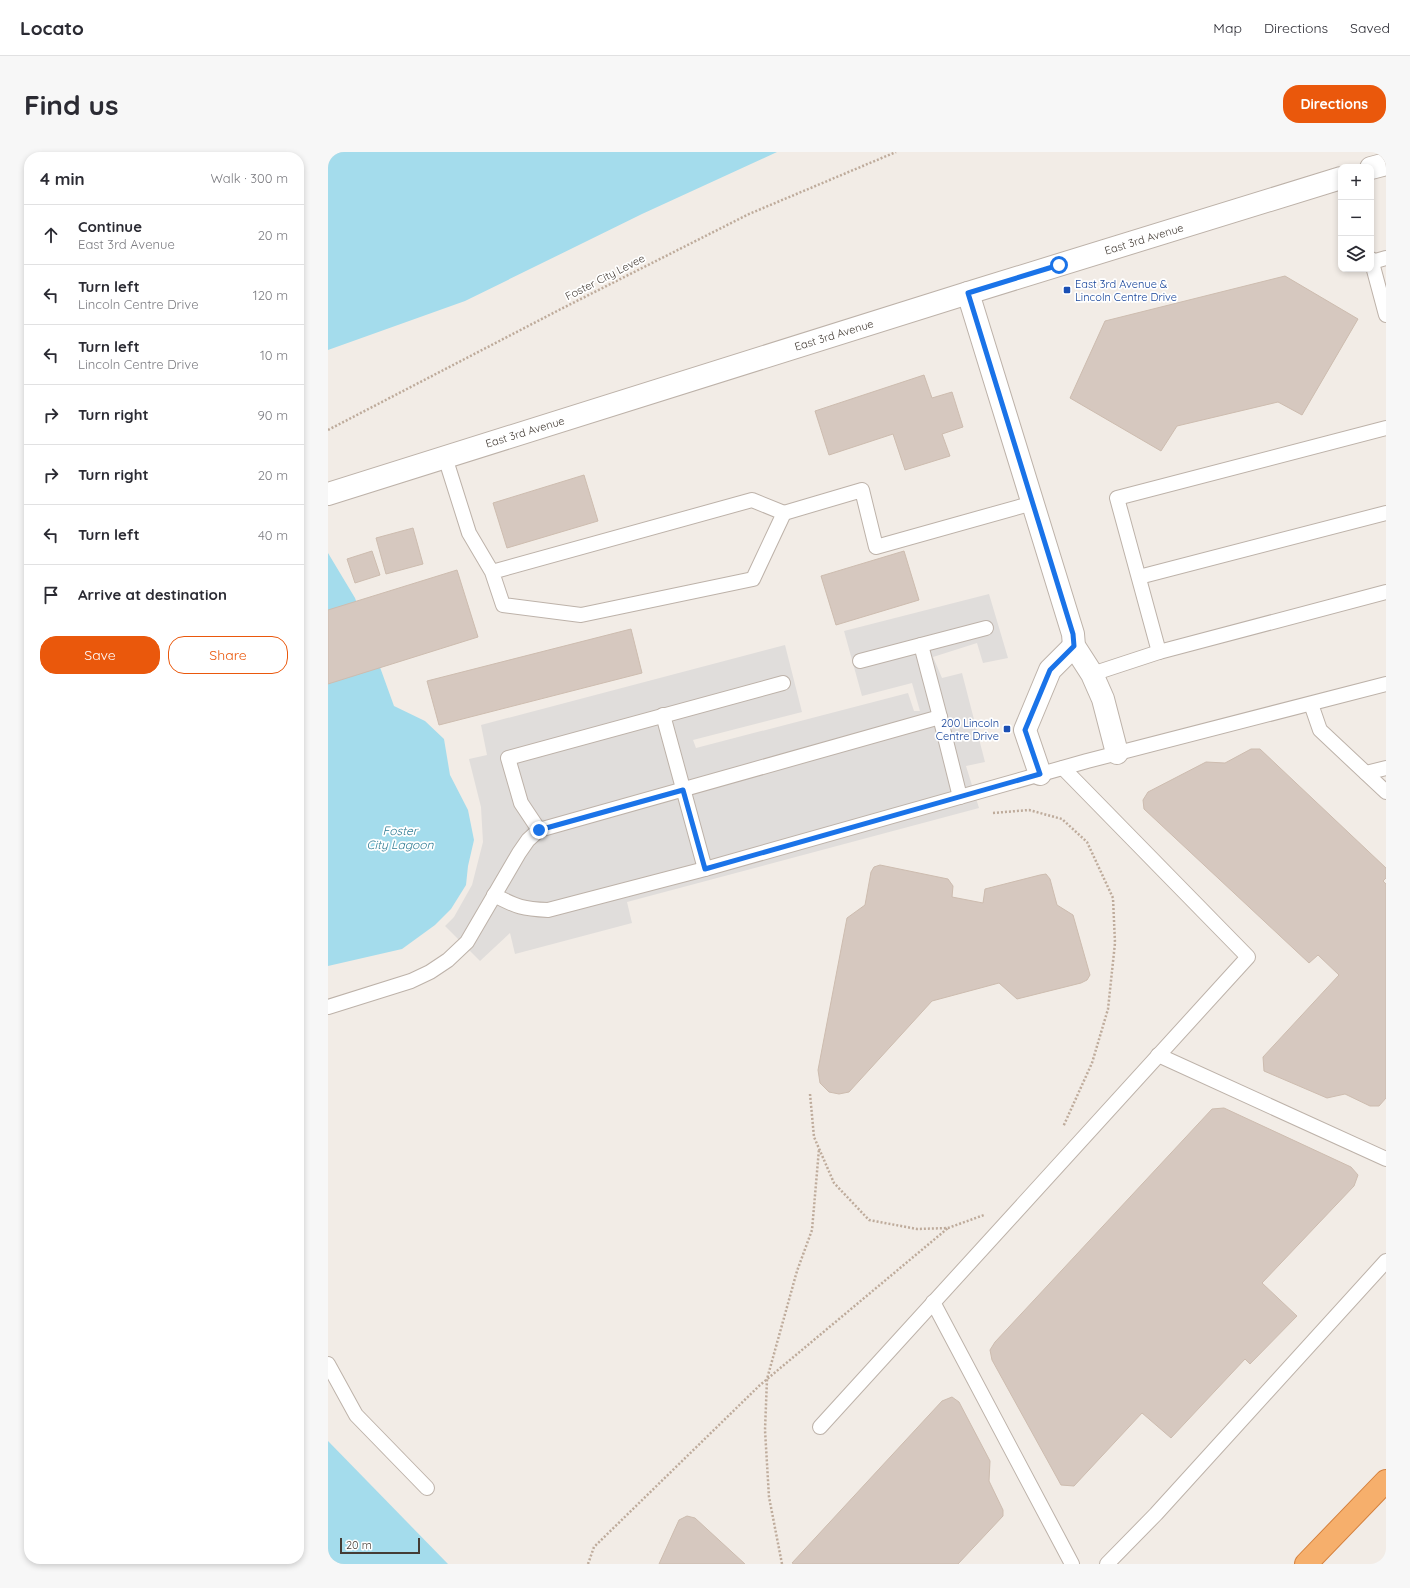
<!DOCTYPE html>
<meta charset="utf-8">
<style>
:root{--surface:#fff;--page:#f7f7f7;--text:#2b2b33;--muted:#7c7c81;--line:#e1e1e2;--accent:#ea580c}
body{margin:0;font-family:Quicksand,sans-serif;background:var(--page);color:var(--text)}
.controls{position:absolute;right:12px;top:12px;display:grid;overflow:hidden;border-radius:8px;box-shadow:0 2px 6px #0003}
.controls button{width:36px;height:36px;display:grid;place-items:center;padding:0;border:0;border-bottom:1px solid var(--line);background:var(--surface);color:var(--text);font:20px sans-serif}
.scale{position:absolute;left:12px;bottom:10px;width:80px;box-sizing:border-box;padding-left:4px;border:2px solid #443c35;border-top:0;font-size:11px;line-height:14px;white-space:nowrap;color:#443c35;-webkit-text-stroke:3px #fff;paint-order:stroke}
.stop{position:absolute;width:12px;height:12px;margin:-9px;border:3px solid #1a73e8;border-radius:50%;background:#fff}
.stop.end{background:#1a73e8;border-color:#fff;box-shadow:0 1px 4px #0008}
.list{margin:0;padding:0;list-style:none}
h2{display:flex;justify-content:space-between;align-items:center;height:52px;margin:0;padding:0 16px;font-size:17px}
h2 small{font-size:13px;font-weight:400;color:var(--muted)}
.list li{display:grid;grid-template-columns:26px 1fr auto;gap:12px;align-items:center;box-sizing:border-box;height:60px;padding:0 16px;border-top:1px solid var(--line)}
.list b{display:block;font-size:15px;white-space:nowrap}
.list p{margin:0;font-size:13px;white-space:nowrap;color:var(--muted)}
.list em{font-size:13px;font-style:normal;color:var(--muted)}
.actions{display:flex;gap:8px;padding:12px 16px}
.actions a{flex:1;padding:9px 0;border:1px solid var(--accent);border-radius:16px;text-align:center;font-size:14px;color:var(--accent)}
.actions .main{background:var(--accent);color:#fff}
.icon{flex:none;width:22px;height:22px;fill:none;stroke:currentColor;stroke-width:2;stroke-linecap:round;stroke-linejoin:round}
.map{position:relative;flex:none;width:1058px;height:1412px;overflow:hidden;border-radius:16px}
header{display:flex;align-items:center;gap:24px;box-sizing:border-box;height:56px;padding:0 20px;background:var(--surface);border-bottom:1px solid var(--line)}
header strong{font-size:19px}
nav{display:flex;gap:22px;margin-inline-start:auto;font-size:14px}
.intro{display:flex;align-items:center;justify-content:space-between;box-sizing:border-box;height:96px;padding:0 24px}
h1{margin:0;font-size:28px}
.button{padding:10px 18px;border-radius:16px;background:var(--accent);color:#fff;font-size:14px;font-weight:700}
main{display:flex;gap:24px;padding:0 24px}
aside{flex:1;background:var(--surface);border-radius:16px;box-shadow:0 2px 6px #0003}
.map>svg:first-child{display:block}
</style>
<header>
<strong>Locato</strong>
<nav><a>Map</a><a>Directions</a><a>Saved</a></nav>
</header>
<div class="intro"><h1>Find us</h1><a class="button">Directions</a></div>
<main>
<aside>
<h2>4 min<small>Walk · 300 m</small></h2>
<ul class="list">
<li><svg class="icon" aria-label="ahead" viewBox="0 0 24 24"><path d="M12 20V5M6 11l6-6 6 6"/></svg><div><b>Continue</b><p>East 3rd Avenue</p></div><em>20 m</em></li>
<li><svg class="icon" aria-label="left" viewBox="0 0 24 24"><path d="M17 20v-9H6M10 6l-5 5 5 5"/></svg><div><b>Turn left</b><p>Lincoln Centre Drive</p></div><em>120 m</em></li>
<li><svg class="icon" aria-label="left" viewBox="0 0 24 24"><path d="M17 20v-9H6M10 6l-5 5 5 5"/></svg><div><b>Turn left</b><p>Lincoln Centre Drive</p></div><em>10 m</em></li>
<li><svg class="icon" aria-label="right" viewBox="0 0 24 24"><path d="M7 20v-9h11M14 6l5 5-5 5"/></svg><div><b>Turn right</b></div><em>90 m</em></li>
<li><svg class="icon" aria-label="right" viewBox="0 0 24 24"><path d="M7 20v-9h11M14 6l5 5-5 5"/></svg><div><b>Turn right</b></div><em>20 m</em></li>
<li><svg class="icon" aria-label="left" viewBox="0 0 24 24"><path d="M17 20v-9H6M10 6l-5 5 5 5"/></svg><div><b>Turn left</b></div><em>40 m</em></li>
<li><svg class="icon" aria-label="arrive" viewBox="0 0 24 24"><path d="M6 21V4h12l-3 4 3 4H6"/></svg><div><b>Arrive at destination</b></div></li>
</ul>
<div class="actions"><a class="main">Save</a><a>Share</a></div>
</aside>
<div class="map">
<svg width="1058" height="1412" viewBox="0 0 1058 1412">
<rect width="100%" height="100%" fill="#f2ece6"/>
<path fill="#e0dddb" d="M661,442L680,506L655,511L649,491L605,505L614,526L634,521L657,610L638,614L651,656L299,750L304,771L187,802L182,781L152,809L117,774L126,765L144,733L155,690L153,655L141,607L159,603L153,573L457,493L474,560L365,588L368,596L580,541L586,559H592L584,531L534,544L516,479Z"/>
<g fill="#a4dcec">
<path d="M0,0H449L314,62L137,149L0,198Z"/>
<path d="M0,401L27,446L66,554L97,569L116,587L122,623L140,658L146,688L140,714L138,733L123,757L107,773L74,797L0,814Z"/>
<path d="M0,1289L120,1412H0Z"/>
</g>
<g fill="#d6c8bf" stroke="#cdbcaf">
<path d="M957,124L1030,167L974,263L950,250L849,274L833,299L742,246L777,169Z"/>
<path d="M596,223L604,246L624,240L635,275L614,282L622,304L577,318L565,282L501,303L487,259Z"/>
<path d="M256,323L270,369L179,396L165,351Z"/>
<path d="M85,376L95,412L58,422L48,386Z"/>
<path d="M44,399L52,423L27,431L19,407Z"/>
<path d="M576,399L591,448L508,473L493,424Z"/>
<path d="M129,418L150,485L0,532V458Z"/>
<path d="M303,477L314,521L111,573L99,529Z"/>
<path d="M923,597H932L1058,716V726L1055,729L1058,732V946L1051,954H1042L1017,942L999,946L936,919L935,905L1011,823L990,803L981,811L816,657L815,648L820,640L878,610L897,611Z"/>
<path d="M552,713L620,727L625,734L624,745L655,751L657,737L712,723L718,722L722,727L729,753L745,763L762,823L759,828L753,831L689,847L671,831L604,849L521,940L511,942L501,940L492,931L490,918L519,766L537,753L543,720L546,715Z"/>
<path d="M896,956L1023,1015L1030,1023L1026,1034L934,1131L969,1164L922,1212L917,1207L843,1286L814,1261L746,1334L733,1333L664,1208L662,1198L667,1190L884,957Z"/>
<path d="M624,1245L631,1250L662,1309L661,1329L675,1358V1364L630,1412H466L464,1411L614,1249Z"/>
<path d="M359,1364L367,1366L417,1412H331L351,1368Z"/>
</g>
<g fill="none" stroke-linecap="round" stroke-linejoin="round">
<g stroke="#bdb2a9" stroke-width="16">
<g id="lane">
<path d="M1043,107L1058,163"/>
<path d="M1044,110L1058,106"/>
<path d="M117,305L141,381L164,420L175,453L253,463L425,427L456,361L424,348L164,420"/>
<path d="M456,361L534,338L548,395L705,351"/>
<path d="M811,425L1058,361"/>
<path d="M831,500L789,346L1058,276"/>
<path d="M532,509L593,493"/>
<path d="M764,522L831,500L1058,440"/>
<path d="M983,552L992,578L1058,640"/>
<path d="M335,563L377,717"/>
<path d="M612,565L593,493L658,476"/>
<path d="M1038,621L1058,616"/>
<path d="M211,678L193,651L180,606L455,531"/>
<path d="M166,743C189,755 195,757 220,758L377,717L759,609L1058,532"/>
<path d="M0,855L83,829L102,820L120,808L139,790L191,701L200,688L211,678L612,565L632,645"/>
<path d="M830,903L1058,1007"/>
<path d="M605,1150L744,1412"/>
<path d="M0,1212L28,1263L99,1336"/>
<path d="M492,1275L920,805L735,616"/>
<path d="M779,1412L828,1362L1058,1109"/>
</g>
</g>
<g stroke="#bdb2a9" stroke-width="24">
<g id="street">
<path d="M1043,16L1058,12"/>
<path d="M640,141L745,482L746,494L764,522L775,547L789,601"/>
<path d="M0,342L640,141L1013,26"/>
<path d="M712,622L697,578L722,518L746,494"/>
</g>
</g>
<g stroke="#d5813d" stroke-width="24">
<path id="highway" d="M978,1412L1058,1329"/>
</g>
<g stroke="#beab9b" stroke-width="2.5" stroke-dasharray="2 2" stroke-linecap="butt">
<path d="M0,278L231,158L421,62L568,0"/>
<path d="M665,661L701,658L734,667L759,690L785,746L787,791L780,857L764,911L735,975"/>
<path d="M482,942L486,985L506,1031L541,1068L589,1077L620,1076L656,1063"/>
<path d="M260,1412L266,1395L432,1233L620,1076"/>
<path d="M454,1412L441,1345L437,1278L439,1227L469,1119L484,1078L491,997"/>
</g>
<use href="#lane" stroke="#fff" stroke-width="14"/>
<use href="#street" stroke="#fff" stroke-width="22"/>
<use href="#highway" stroke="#f6af6c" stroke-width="22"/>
</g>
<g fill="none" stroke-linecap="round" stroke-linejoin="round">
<path stroke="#1a73e8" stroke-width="5" d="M211,678L355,638L377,717L712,622L697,578L722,518L746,494L745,482L640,141L731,113"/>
</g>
<g fill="#1a4fb4" stroke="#fff" stroke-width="1.5">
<rect x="735" y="134" width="8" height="8" rx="2"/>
<rect x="675" y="573" width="8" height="8" rx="2"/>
</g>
<g text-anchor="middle" stroke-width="3.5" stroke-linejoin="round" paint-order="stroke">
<g font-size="11" fill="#443c35" stroke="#fff">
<text transform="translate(816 87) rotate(-17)" y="4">East 3rd Avenue</text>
<text transform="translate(277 125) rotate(-27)" y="4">Foster City Levee</text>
<text transform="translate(506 183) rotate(-17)" y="4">East 3rd Avenue</text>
<text transform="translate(197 280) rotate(-17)" y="4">East 3rd Avenue</text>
</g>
<g font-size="11" fill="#164399" stroke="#fff" text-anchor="start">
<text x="747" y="136">East 3rd Avenue &amp;<tspan x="747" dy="13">Lincoln Centre Drive</tspan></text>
<text x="671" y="575" text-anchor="end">200 Lincoln<tspan x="671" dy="13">Centre Drive</tspan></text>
</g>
<g font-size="12" font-style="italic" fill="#2f7b93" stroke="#fff">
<text x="72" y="683">Foster<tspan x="72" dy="14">City Lagoon</tspan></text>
</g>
</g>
</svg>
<div class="controls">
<button>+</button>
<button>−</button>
<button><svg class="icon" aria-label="layers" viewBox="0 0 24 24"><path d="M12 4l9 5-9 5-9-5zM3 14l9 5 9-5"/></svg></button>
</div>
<div class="scale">20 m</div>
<div class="stop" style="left:731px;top:113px"></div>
<div class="stop end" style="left:211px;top:678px"></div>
</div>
</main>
